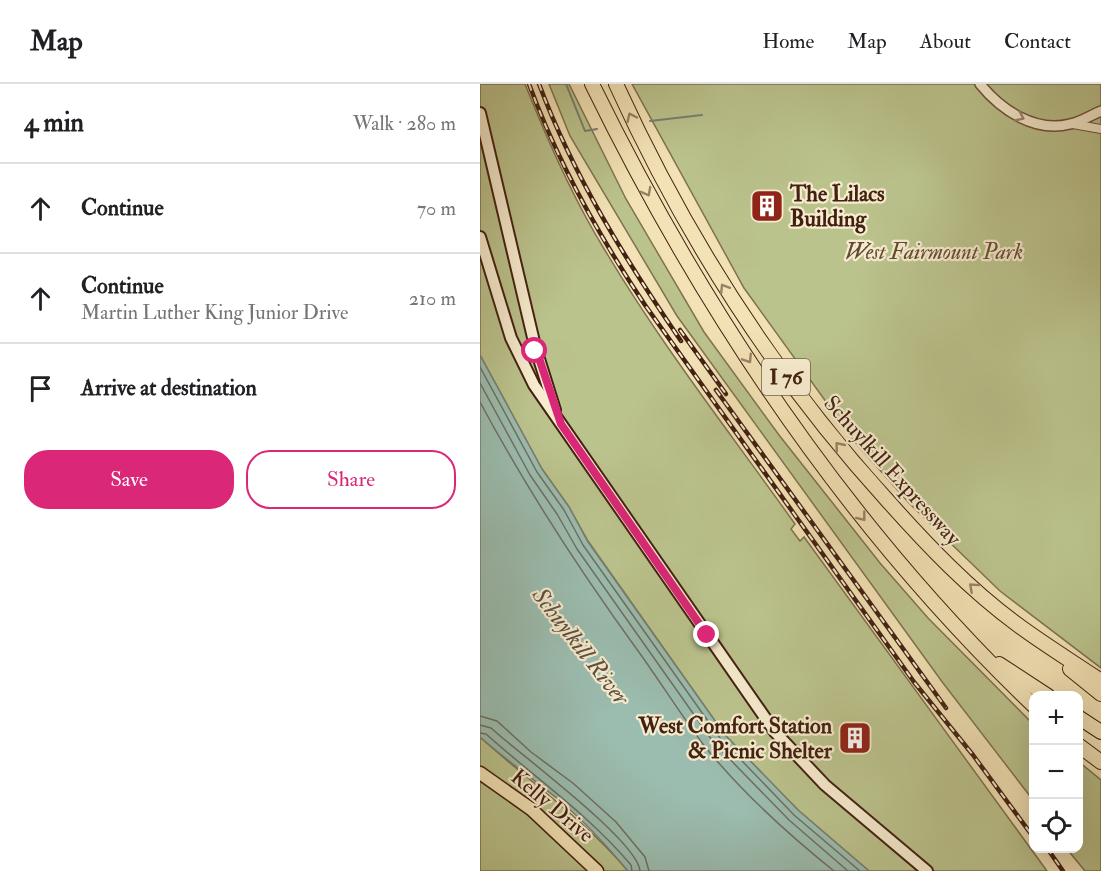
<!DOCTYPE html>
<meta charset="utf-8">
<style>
:root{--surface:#fff;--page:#f2f2f2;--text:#202124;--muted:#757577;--line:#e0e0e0;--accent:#db2777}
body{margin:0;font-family:"IM FELL Double Pica",serif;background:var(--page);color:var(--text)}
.controls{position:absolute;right:18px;bottom:18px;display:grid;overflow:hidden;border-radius:12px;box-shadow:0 6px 24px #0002}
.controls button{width:54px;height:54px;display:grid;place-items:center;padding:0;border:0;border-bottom:2px solid var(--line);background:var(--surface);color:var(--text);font:30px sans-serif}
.stop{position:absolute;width:18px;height:18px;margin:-14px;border:4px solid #db2777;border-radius:50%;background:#fff}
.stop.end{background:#db2777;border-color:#fff;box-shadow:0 2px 6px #0008}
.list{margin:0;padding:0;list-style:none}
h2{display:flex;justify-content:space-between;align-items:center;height:78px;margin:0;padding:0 24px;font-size:26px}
h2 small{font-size:20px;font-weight:400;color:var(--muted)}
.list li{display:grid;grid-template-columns:39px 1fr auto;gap:18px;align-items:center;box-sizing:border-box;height:90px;padding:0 24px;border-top:2px solid var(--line)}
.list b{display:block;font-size:22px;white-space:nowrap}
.list p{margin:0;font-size:20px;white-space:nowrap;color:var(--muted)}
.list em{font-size:20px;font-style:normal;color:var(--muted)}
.actions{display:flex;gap:12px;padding:18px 24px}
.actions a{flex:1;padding:14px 0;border:2px solid var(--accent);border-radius:24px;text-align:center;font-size:21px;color:var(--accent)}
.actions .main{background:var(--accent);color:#fff}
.icon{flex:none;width:33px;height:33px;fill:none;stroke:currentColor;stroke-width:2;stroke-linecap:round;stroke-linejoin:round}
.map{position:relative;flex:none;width:621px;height:787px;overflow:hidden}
header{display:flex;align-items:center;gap:36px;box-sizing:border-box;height:84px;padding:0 30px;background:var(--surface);border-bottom:2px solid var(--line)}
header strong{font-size:28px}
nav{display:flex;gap:33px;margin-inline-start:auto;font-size:21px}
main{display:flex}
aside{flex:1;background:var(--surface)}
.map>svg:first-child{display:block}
</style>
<header>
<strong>Map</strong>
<nav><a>Home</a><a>Map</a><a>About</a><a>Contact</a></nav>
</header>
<main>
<aside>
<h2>4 min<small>Walk · 280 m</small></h2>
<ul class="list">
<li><svg class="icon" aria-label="ahead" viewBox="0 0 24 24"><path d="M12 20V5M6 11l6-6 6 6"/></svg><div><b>Continue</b></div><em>70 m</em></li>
<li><svg class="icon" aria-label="ahead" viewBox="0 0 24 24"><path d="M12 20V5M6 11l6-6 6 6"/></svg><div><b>Continue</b><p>Martin Luther King Junior Drive</p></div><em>210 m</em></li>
<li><svg class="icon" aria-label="arrive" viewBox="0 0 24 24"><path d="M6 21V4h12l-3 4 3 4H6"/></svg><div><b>Arrive at destination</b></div></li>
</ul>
<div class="actions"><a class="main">Save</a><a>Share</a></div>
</aside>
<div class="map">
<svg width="621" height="787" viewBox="0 0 621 787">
<rect width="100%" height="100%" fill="#f2e2b5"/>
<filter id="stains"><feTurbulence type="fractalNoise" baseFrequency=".00333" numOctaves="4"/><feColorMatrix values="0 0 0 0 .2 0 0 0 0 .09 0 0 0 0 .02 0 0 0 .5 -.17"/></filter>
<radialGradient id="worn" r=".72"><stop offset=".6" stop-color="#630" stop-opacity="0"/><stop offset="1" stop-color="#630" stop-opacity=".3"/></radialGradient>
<g fill="#bbc38d" stroke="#7f7250" stroke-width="1.5">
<path d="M0,0H45C68,58 93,115 126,168C182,262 251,350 315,440L311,445L320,457L324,453L567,787H389L318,726L245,651L108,457L89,423L62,385L0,271Z"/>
<path d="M69,0H89L146,115L224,248L299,351L400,479L448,534L553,640V716L463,599L197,232L90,52Z"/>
<path d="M152,0H621V584L520,507L429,419L375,358L264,204Z"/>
<path d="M0,653C51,699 103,734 148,787H0Z"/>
<path d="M599,678L621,696V787H605L587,765L598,764Z"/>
</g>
<path fill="#9bbdb0" stroke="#787f71" stroke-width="1.5" d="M0,271L62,385L89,423L108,458L245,651L318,726L389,787H148C127,762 105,738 80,717C53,695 26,676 0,653Z"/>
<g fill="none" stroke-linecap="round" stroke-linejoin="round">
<g stroke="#6f6f61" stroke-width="1.5">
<path d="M0,283L57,388L84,426L103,461L240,654L314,731L380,787"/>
<path d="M0,299L50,391L77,430L97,465L234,659L309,736L368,787"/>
<path d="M0,318C47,406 102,490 161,571C183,602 203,634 226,664C263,709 309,751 354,787"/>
<path d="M0,632L17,637L51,668L94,700L136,738L165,773L169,787"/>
<path d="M0,641L11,644C38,669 158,757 160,787"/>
<path d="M0,649L6,650C55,694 108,730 151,781L152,787"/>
</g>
<g stroke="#787f71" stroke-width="2">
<path d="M86,0L105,47L117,45"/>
<path d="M170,37L222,31"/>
</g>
<g stroke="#6f513b" stroke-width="10">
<path id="minor" d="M593,40L621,45"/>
</g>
<g stroke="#6f513b" stroke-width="12">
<path id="tertiary" d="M500,0C521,26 555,49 590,40C601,38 611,31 621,27"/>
</g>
<g stroke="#432112" stroke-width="14">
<g id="secondary">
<path d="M0,29L55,262L75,326"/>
<path d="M0,153L31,254L54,301L295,648L345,701L447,787"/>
</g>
</g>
<g stroke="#432112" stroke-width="15">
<path id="primary" d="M0,689L51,725L117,787"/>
</g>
<g stroke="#432112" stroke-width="16">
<g id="motorway">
<path d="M112,0C224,229 369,445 554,622"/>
<path d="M136,0C205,152 294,292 407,416C447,461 490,506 538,541C565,561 593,578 621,597"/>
<path d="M519,580L568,612"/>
<path d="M590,585L621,610"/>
<path d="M598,633L621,648"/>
<path d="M598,661L621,678"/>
</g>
</g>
<use href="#minor" stroke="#f7eccf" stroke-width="8"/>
<use href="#tertiary" stroke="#f7eccf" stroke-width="9"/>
<use href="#secondary" stroke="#f7eccf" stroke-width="10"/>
<use href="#primary" stroke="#f2e2b5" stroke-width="12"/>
<use href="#motorway" stroke="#f2e2b5" stroke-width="14"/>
<g stroke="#432112" stroke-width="4.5">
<g id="rail">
<path d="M49,0C78,79 119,152 165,221L434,598L493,671L554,754"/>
<path d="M59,0C94,93 145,175 201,257"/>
<path d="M200,246L246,310"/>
<path d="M236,306L466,624"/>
<path d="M567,764L583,787"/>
</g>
</g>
<use href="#rail" stroke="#f7eccf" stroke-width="2" stroke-dasharray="7" stroke-linecap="butt"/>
</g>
<defs><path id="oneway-chevron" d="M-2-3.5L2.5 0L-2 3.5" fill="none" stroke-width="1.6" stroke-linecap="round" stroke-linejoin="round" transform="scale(1.5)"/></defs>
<g stroke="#9a8264">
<use href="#oneway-chevron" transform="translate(151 33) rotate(-115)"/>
<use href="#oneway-chevron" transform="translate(167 108) rotate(62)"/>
<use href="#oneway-chevron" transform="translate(244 204) rotate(-122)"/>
<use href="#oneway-chevron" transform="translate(268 275) rotate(57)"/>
<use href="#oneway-chevron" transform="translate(359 362) rotate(-129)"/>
<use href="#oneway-chevron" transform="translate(382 433) rotate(52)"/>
<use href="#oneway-chevron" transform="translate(493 503) rotate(-138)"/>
</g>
<use stroke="#9d8670" href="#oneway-chevron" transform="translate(540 33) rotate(25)"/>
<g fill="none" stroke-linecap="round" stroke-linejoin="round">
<path stroke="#db2777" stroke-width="8" d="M55,267V262L81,340L227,551"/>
</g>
<defs>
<g id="building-square" transform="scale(1.725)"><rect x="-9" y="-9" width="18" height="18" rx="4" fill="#8f2418" stroke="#f7eccf"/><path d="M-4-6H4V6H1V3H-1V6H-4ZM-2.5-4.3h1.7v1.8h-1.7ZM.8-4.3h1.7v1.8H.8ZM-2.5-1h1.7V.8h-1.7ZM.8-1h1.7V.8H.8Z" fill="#fff"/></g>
</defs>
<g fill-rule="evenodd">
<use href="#building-square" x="287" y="122"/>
<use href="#building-square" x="375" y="654"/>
</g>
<g text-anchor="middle" stroke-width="4.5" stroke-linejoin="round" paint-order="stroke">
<rect fill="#f7eccf" stroke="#795e4b" stroke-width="1.5" x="282" y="275" width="48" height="36" rx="4.5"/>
<g font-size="21" font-weight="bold" fill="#432112">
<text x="306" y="300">I 76</text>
</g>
<g font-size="22" font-weight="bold" fill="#432112" stroke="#f7eccf" text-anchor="start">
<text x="310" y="117">The Lilacs<tspan x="310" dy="25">Building</tspan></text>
<text x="352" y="649" text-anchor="end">West Comfort Station<tspan x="352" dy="25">&amp; Picnic Shelter</tspan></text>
</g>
<g font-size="22" font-style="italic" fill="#614a31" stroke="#f7eccf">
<text x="454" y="175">West Fairmount Park</text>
</g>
<g font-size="22" fill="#432112" stroke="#f7eccf">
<text transform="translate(413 386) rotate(48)" y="8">Schuylkill Expressway</text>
<text transform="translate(73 721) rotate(40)" y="8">Kelly Drive</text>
</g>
<g font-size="24" font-style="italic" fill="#5d5041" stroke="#f7eccf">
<text transform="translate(101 562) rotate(52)" y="8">Schuylkill River</text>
</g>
</g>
<rect width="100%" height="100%" filter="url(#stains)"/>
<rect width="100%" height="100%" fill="url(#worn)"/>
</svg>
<div class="controls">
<button>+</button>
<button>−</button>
<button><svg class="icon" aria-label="locate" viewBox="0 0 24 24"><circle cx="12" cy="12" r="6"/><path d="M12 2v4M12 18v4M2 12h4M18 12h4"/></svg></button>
</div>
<div class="stop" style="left:55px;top:267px"></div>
<div class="stop end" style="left:227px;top:551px"></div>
</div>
</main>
